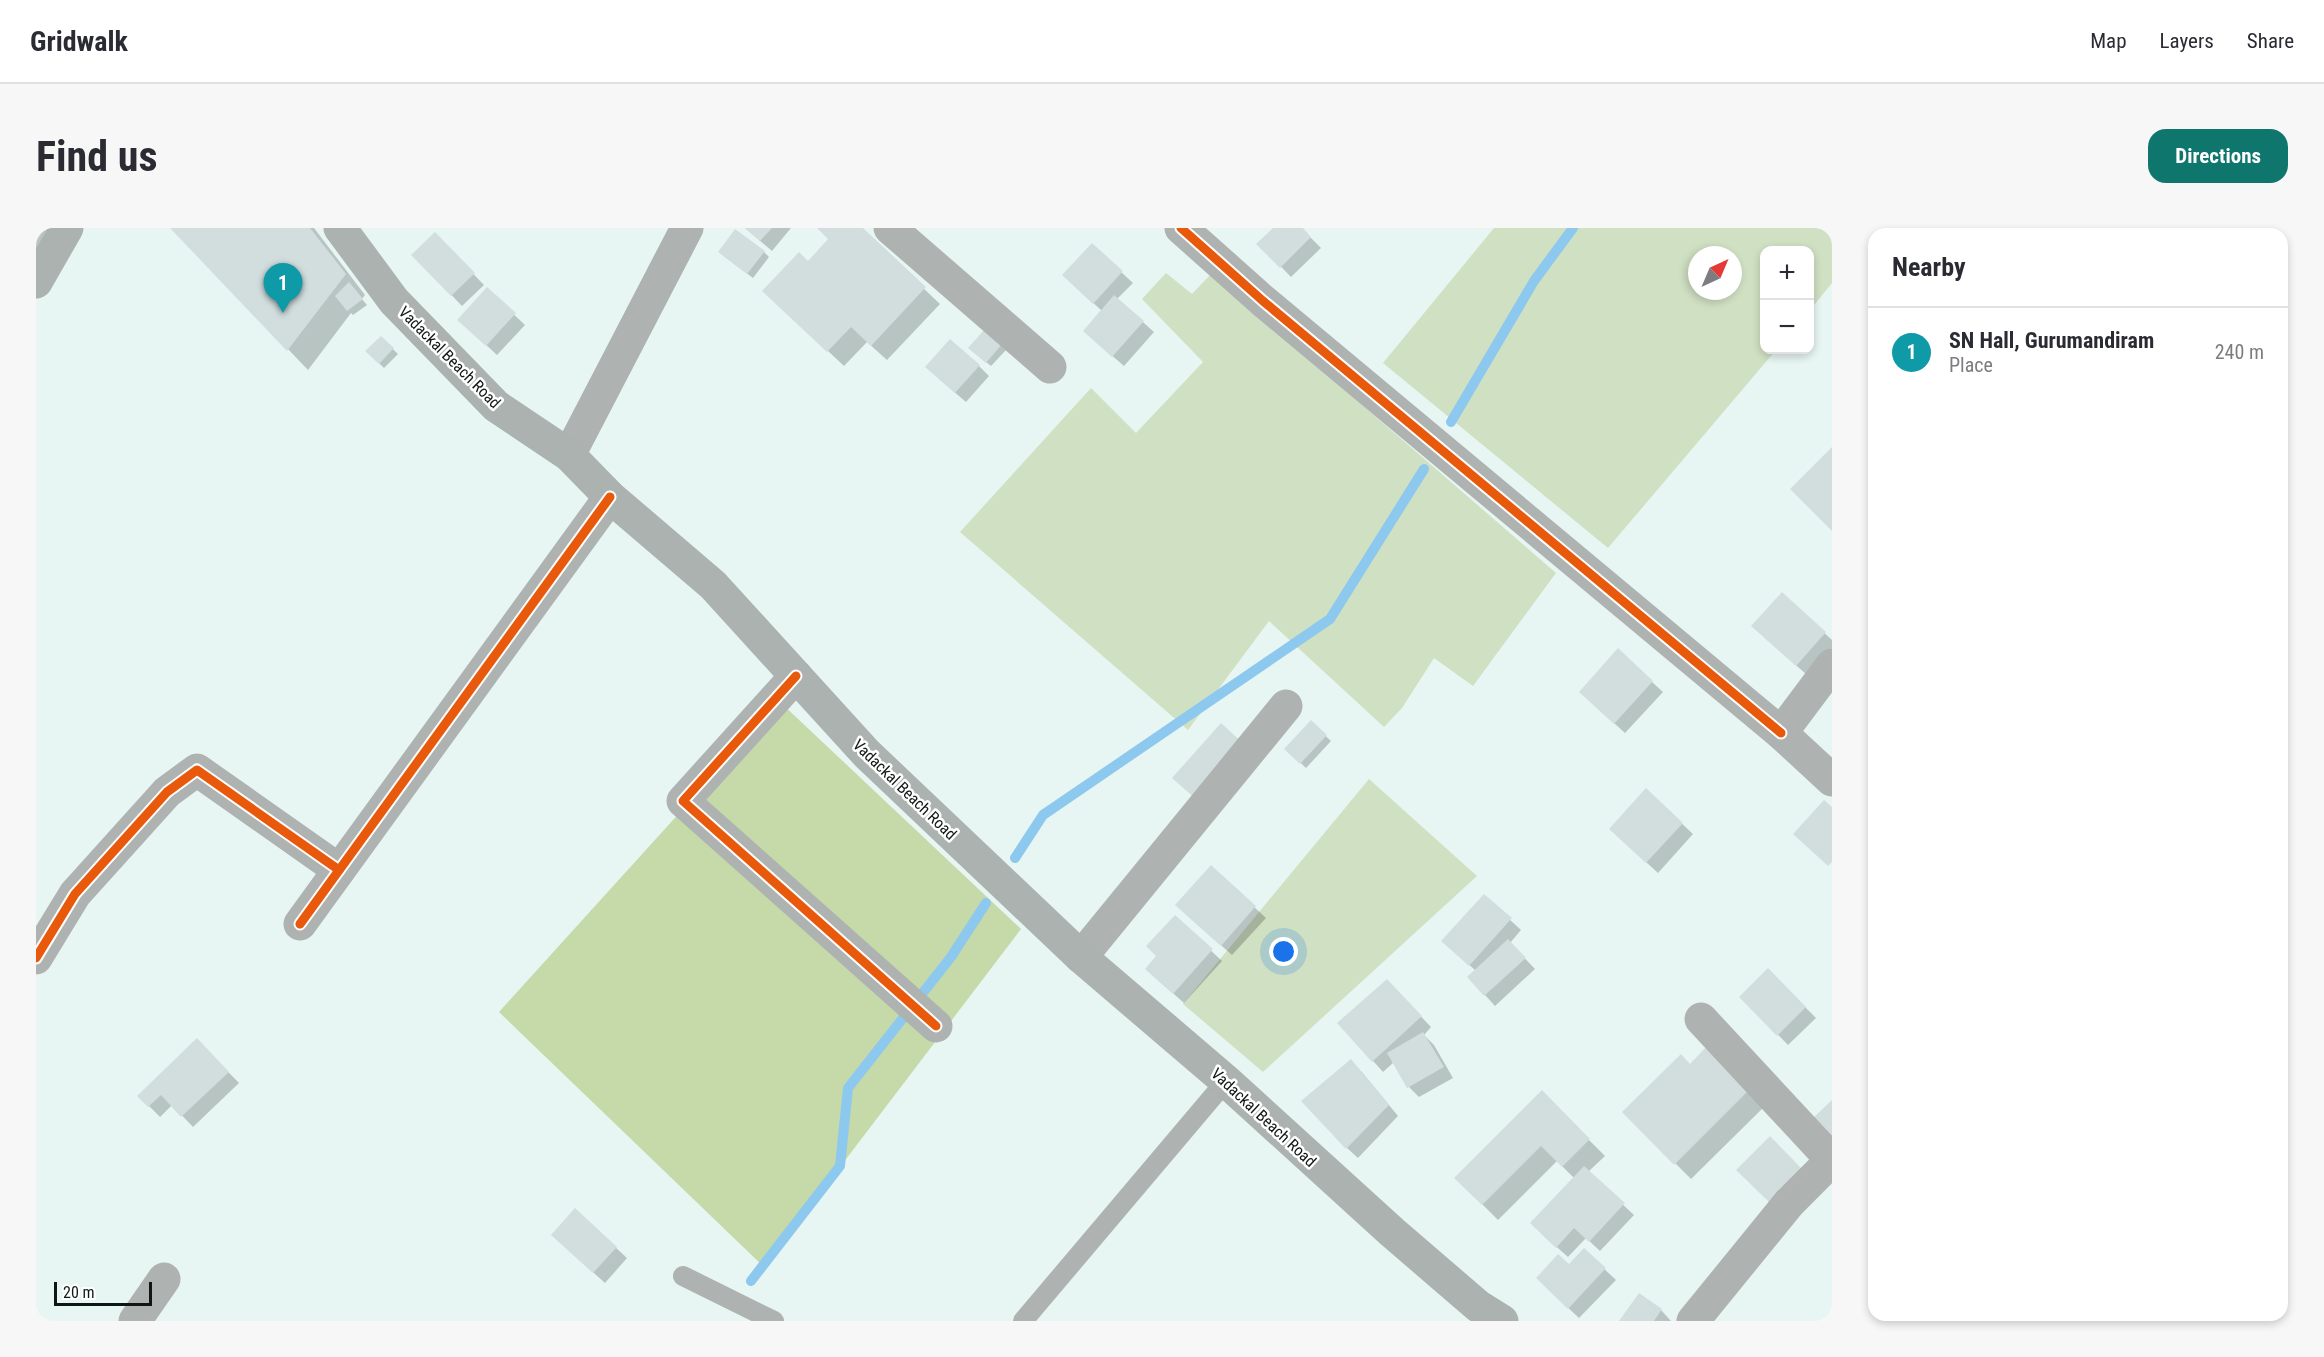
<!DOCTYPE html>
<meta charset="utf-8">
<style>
:root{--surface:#fff;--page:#f7f7f7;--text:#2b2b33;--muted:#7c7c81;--line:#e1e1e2;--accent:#0f766e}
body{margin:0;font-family:"Roboto Condensed",sans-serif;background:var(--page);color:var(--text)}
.controls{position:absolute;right:18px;top:18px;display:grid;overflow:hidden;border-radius:12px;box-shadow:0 3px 9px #0003}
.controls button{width:54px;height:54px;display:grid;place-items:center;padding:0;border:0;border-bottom:2px solid var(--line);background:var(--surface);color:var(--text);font:30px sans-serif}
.compass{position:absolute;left:1652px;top:18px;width:54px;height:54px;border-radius:50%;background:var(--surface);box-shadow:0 3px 9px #0003;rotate:44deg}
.scale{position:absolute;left:18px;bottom:15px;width:98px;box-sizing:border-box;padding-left:6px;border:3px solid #0e1715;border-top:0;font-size:16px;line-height:21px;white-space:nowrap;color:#0e1715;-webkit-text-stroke:4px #fff;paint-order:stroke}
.you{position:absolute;left:1248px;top:724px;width:21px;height:21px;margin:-15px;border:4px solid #fff;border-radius:50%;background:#1a73e8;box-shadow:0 0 0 9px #1a73e833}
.badge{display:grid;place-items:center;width:39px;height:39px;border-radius:50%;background:var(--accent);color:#fff;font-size:20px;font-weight:700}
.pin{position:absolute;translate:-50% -50px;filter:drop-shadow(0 2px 3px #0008)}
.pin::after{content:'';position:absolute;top:32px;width:21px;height:18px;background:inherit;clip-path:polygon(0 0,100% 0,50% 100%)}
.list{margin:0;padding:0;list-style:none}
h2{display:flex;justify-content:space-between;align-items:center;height:78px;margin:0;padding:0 24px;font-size:26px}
h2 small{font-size:20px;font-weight:400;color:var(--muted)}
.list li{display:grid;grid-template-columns:39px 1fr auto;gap:18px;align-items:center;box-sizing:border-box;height:90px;padding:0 24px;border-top:2px solid var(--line)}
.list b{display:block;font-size:22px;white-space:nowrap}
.list p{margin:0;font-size:20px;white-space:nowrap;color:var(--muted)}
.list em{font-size:20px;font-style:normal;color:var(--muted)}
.map{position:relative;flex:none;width:1796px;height:1093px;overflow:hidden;border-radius:18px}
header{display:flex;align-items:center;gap:36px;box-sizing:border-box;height:84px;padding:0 30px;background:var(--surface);border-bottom:2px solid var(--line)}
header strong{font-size:28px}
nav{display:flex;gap:33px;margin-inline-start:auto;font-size:21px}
.intro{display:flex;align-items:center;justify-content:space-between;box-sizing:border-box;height:144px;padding:0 36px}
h1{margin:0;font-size:42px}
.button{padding:15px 27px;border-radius:18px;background:var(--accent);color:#fff;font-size:21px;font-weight:700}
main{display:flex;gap:36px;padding:0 36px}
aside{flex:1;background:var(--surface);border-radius:18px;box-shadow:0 3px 9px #0003}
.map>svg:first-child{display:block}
</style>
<header>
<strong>Gridwalk</strong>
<nav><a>Map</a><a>Layers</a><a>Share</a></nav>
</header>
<div class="intro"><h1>Find us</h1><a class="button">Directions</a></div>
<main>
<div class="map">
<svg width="1796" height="1093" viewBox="0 0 1796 1093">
<rect width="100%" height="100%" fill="#e7f6f3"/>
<g fill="#d0e0c3" fill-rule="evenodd">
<path d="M1458,0H1796V55L1774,82V22H1728V122H1740L1572,320L1347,135ZM1661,27H1697V63H1661Z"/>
<path d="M1130,45L1156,66L1175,46L1520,345L1437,458L1398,430L1366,480L1348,499L1233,393L1152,502L924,304L1055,160L1100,205L1167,134L1106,71Z"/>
<path d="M1333,551L1441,648L1227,844L1147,776Z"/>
</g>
<path fill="#c5d9a9" d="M744,474L985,701L728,1039L463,784Z"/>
<g fill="#0003">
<path d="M0,0H18L0,39Z"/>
<path d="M136,0H278L329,67L326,71L331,77L317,87L315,85L272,142Z"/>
<path d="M709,0H755L736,23Z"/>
<path d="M783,0H824L904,76L851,132L831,114L808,138L744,78L772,35L794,11Z"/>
<path d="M1239,0H1265L1285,20L1255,49L1223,16Z"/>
<path d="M399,6L448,57L426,78L377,27Z"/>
<path d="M1056,17L1097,55L1081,71L1118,104L1088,138L1059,113L1066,83L1039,58Z"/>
<path d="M728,24L733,29L717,50L689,29Z"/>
<path d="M451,61L489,97L461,127L434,102Z"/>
<path d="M949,103L970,122L955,138L939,125Z"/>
<path d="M345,110L362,126L348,140L331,123Z"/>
<path d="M943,138L953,148L930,174L902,150Z"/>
<path d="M1746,366L1796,412V420L1771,447L1728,409Z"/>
<path d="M1616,454L1627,464L1589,505L1555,474Z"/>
<path d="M1275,494L1295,513L1270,540L1250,521Z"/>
<path d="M1610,562L1657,606L1622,645L1585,611Z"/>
<path d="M1175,639L1230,690L1196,727L1151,687Z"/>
<path d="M1448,668L1485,702L1474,715L1499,741L1459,778L1449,767L1440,743L1418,723Z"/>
<path d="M1139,689L1186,733L1148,775L1121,751L1122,728Z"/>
<path d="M1732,742L1780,790L1752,817L1705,769Z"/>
<path d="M1351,753L1395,799L1388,807L1398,817L1417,850L1383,869L1373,859L1358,834L1347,844L1303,795Z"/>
<path d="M161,812L203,855L157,899L136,877L124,889L103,868Z"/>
<path d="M1672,819L1730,877L1655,951L1588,884L1654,838Z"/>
<path d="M1325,843L1362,888L1322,930L1311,920Z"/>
<path d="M1506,865L1569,928L1552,944L1598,987L1564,1023L1550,1010L1532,1029L1506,1006L1538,950L1521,933L1462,992L1420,950Z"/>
<path d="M539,982L591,1030L569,1055L527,1017Z"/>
<path d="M1548,1022L1580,1052L1543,1090L1512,1061Z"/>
<path d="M1625,1082L1635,1093H1585Z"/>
</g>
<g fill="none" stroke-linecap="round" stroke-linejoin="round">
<g stroke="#8dc8ef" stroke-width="10">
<path d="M1415,194L1498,53L1537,0"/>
<path d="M979,630L1007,587L1294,391L1388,241"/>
<path d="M715,1053L804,938L812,860L915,729L950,675"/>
</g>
</g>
<g fill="#d2dede">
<path d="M0,0H9L0,14Z"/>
<path d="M134,0H274L310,46L251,123Z"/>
<path d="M709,0H736L724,13Z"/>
<path d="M781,0H827L890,59L835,118L815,99L791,124L726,63L763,24L772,33L792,11Z"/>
<path d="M1237,0H1267L1275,9L1244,40L1220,16Z"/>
<path d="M699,1L729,23L711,46L682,24Z"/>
<path d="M399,4L439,45L415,68L375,27Z"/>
<path d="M1056,15L1087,43L1057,76L1026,47Z"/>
<path d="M313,54L327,71L311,83L299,68Z"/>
<path d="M451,59L480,85L450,118L421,92Z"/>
<path d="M1078,67L1108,93L1076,129L1047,103Z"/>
<path d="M949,101L966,116L950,135L932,120Z"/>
<path d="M345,108L358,120L343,136L329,123Z"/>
<path d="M914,111L944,137L919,165L889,139Z"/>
<path d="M1796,219V303L1754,261Z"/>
<path d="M1746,364L1790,404L1760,438L1715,398Z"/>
<path d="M1582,420L1617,453L1578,496L1543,464Z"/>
<path d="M1275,492L1291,507L1264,536L1248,521Z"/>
<path d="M1185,495L1210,518L1161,572L1136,550Z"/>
<path d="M1610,560L1647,595L1610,635L1573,601Z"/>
<path d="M1788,572L1796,579V634L1792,638L1757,606Z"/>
<path d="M1175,637L1220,678L1185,718L1139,677Z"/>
<path d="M1448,666L1476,690L1433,738L1405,713Z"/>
<path d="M1139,687L1177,721L1137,766L1109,741L1120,728L1110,718Z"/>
<path d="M1472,711L1490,730L1448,768L1431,749Z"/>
<path d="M1732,740L1770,779L1741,808L1703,769Z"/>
<path d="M1351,751L1386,788L1336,834L1301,795Z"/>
<path d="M1387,804L1408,839L1371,860L1351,825Z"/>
<path d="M161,810L193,844L145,889L125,867L112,879L101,868Z"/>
<path d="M1672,817L1715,860L1638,937L1586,884L1645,826L1654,836Z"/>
<path d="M1315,831L1353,877L1310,921L1265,873Z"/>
<path d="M1506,862L1554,911L1526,939L1505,918L1446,977L1418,950Z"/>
<path d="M1796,872V915L1774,893Z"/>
<path d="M1734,908L1768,943L1735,976L1700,942Z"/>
<path d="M1548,938L1589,975L1553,1014L1538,1000L1520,1020L1494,995Z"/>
<path d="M539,980L581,1019L557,1045L515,1007Z"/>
<path d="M1548,1020L1570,1040L1532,1081L1500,1050L1522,1026L1533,1036Z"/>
<path d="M1603,1065L1626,1081L1618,1093H1583Z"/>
</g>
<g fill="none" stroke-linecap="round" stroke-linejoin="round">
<g stroke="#aeb2b0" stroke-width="20">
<path d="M647,1048L738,1093"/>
<path d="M987,1093L1190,853"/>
</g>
<g stroke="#aeb2b0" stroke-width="33">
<path d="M854,0L1014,139"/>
<path d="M1145,0L1227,73L1745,505"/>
<path d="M533,227L651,0"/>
<path d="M1796,437L1745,505L1796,552"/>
<path d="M760,448L647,573L900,798"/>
<path d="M264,696L574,269"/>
<path d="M1045,729L1250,478"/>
<path d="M0,730L39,666L131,564L161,542L303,642"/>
<path d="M1665,791L1796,932"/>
<path d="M99,1093L128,1051"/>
<path d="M1657,1093L1753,975L1796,932"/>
</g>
<g stroke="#abb2af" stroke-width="33">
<path d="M304,0L358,73L460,178L533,227L574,269L677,357L831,526L1045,729L1190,853L1356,1004L1442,1078L1466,1093"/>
<path d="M0,54L31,0"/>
</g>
<g stroke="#fff" stroke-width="13">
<g id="cycleway">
<path d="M1145,0L1227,73L1745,505"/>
<path d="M760,448L647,573L900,798"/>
<path d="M264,696L574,269"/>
<path d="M0,730L39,666L131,564L161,542L303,642"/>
</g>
</g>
<use href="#cycleway" stroke="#e8590c" stroke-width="9"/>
</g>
<g text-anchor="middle" stroke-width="5" stroke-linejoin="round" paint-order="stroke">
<g font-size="16" fill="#0e1715" stroke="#fff">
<text transform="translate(414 129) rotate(45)" y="6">Vadackal Beach Road</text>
<text transform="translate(869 561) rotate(44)" y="6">Vadackal Beach Road</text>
<text transform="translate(1228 889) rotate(43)" y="6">Vadackal Beach Road</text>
</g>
</g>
</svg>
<div class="controls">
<button>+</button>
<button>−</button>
</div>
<svg class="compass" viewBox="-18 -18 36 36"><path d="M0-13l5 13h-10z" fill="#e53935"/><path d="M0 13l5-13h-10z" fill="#7c7c81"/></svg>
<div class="scale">20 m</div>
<div class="you"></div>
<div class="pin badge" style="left:247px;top:85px;background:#0f9aa8">1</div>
</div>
<aside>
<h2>Nearby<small></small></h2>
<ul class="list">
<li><span class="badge" style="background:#0f9aa8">1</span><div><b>SN Hall, Gurumandiram</b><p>Place</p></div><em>240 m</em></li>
</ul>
</aside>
</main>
